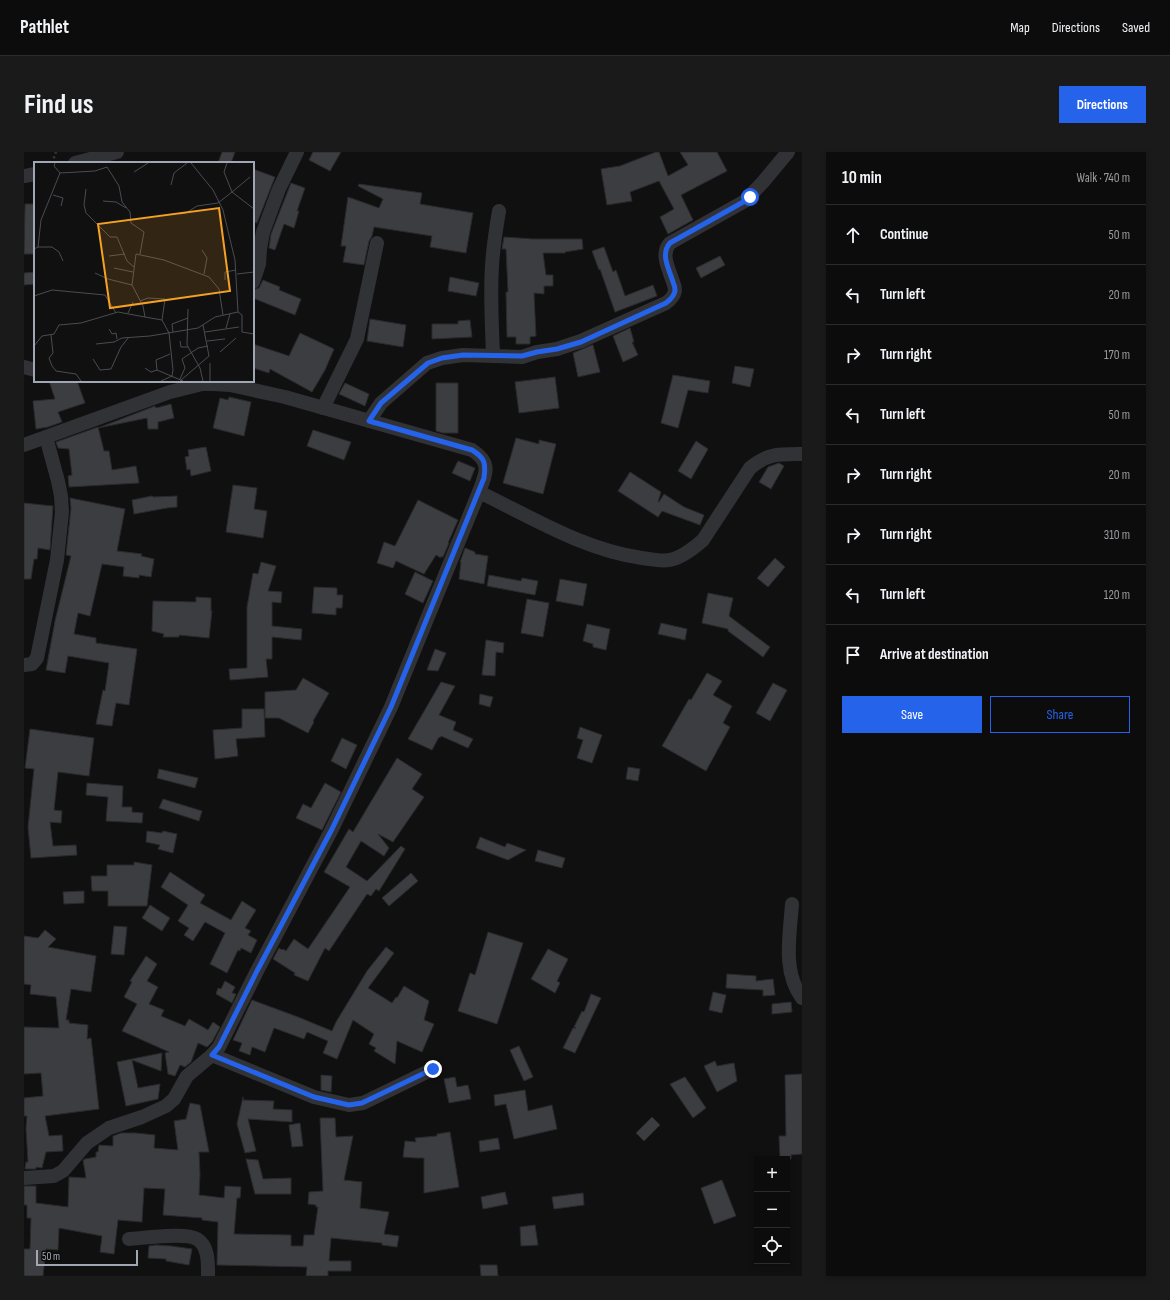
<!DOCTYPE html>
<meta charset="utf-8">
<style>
:root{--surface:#0c0c0d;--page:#1a1a1b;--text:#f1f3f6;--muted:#9a9b9d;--line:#2c2c2e;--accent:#2563eb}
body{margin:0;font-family:"Sofia Sans Condensed",sans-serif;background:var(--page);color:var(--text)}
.controls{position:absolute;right:12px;bottom:12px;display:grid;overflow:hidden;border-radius:0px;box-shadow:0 2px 6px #0003}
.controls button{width:36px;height:36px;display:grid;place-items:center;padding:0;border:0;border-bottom:1px solid var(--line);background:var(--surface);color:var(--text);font:20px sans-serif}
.scale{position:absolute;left:12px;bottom:10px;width:102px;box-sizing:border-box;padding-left:4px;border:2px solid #a1a7b2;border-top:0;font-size:11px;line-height:14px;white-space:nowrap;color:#a1a7b2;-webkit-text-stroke:3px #0b0b0c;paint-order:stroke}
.stop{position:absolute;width:12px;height:12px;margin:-9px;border:3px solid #2563eb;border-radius:50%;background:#fff}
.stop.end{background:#2563eb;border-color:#fff;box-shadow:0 1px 4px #0008}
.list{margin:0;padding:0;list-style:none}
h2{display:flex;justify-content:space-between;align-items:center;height:52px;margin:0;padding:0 16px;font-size:17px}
h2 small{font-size:13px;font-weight:400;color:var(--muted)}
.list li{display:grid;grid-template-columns:26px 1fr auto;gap:12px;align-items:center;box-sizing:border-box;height:60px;padding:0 16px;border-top:1px solid var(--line)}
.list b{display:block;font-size:15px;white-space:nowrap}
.list em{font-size:13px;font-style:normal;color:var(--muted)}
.actions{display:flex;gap:8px;padding:12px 16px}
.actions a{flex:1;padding:9px 0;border:1px solid var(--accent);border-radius:0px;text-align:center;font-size:14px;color:var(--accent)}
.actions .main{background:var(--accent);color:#fff}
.icon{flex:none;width:22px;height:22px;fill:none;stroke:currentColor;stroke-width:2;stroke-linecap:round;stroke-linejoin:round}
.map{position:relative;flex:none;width:778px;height:1124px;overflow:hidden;border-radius:0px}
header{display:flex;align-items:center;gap:24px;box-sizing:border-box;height:56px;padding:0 20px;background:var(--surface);border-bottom:1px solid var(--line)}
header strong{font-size:19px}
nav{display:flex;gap:22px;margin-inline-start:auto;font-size:14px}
.intro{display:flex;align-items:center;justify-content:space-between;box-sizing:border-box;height:96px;padding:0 24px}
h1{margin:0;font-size:28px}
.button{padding:10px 18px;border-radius:0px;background:var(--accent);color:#fff;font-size:14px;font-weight:700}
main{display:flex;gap:24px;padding:0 24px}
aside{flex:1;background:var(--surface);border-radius:0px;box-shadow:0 2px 6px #0003}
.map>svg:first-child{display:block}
</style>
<header>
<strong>Pathlet</strong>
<nav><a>Map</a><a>Directions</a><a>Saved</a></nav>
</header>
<div class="intro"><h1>Find us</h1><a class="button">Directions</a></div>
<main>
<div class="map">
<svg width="778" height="1124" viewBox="0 0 778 1124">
<rect width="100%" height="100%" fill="#101011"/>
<g fill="#3c3d41" stroke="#2a2a2d">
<path d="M198,0H211L207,11H194Z"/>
<path d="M289,0H317L306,19L285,8Z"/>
<path d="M632,0H635L644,24L664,13L656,0H693L703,19L657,43L669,68L644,82L636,65L650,57L635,29L606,40L608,49L583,53L577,17L596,14Z"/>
<path d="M229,17L251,25L233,71L229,70Z"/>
<path d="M267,31L281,36L273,59H275L270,76L260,72L251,98L245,96L247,82Z"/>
<path d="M335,32L398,41L396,52L449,61L442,101L406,95L408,84L350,75L348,84L345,89L340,113L319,110L322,94H317L324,45L355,56L359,47L334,34Z"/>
<path d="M1,52H11V102H0Z"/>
<path d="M480,85L509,87H558L559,97L541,100V101H519L522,123H529V134H520V142L510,141L512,184L506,185V192H492V185H483L482,140H484L482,97H478Z"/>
<path d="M580,95L589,120L592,118L601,144L629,133L633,144L591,160L576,117L575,118L568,99Z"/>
<path d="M696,104L701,113L677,126L672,116Z"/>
<path d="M11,120V132L0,133V121Z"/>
<path d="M426,125L455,131L452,144L424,139Z"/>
<path d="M239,128L256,135L255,138L277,147L271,163L229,146V138L235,136Z"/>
<path d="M346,167L382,173L379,195L343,189Z"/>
<path d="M446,168L448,185L408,187V172H434V169Z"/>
<path d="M606,176L610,190H608L614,203L599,210L589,184Z"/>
<path d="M276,181L310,197L301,218L288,240L246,217L245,221L229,216V192L265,204Z"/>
<path d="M568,193H569L576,220L554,225L549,201Z"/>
<path d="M711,214L730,217L726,235L708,231Z"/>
<path d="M649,223L686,229L684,241L664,238L654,276L637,271Z"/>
<path d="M531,225L535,256L495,261L491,230Z"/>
<path d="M25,229H53L61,251L34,260L38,270L24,275L12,277L9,249L31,247Z"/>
<path d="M321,231L345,242L341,254L315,242Z"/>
<path d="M412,231H434V281H419L412,279Z"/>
<path d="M205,245L227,250L220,284L189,276L196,246L204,248Z"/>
<path d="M147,252L150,266L134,270V277H124L123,266L74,276L131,254L132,256Z"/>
<path d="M74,275L80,299H85L88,318L112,314L115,331L45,335L44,324L48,323L45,297L34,296L32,290Z"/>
<path d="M289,278L327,290L320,308L283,294Z"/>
<path d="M492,286L515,292V288L532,292L519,342L479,331Z"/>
<path d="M672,289L684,297L667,327L654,319Z"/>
<path d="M182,295L187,319L167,324L166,317L163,318L161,305L165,304L164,298Z"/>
<path d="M434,309L451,316L446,329L428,321Z"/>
<path d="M755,311L760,314L747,337L735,330L744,315Z"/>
<path d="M606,320L637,340L634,350H635L640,342L660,355L680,363L676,373L638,359L634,365L594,339Z"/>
<path d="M209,333L233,336L230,357L243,359L239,386L202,380Z"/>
<path d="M128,344L129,345L153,344V355L143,356L110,362L108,348Z"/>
<path d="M46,346L101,357L93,399L118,402L117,404L130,407L127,425L115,423V426L99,424L100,415L78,412L66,464L54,461L50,482L72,486V491L113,497L105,553L92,551L88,574L72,572L79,538L81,539L85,511L44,504L41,521L22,518L31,469L47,404L42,403L47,356Z"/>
<path d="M394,348L434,368L424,391H425L419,405L417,404V406L412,403L400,422L372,409L369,416L353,411L360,390L371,394Z"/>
<path d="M0,351L29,354L26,398L14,396L13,407H10L7,427H0Z"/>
<path d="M441,396L451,400V402L464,404L460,432L435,427L437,410H436Z"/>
<path d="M751,406L761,415L744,435L733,426Z"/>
<path d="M237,410L252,414L244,439L258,440L257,451L248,450V474L278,477L277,488L248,485V507H242L244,525L206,528L205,517L223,516V455L229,421L234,422Z"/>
<path d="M391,420L409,429L399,451L381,442Z"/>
<path d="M465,423L497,429L498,426L514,429L511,443L463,434Z"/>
<path d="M536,427L563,432L559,454L532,449Z"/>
<path d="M290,435L313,436V443H319L318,456H312V463L288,461Z"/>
<path d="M684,441L709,446L705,464L746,495L739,505L704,479V477L678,471Z"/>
<path d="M172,445L187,446V459H188L185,486L155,483V485H139L140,482L128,479L129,449L172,450Z"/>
<path d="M503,447L525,451L519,485L497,481Z"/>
<path d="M637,471L663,477L661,488L634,482Z"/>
<path d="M563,472L586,477L582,498L569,495V492L559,489Z"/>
<path d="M462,488L480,491L479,501L472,500L471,524L458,523Z"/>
<path d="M411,497L422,501L414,519L403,518Z"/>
<path d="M683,521L698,529L689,543L708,554L699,571L706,575L682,619L638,594L665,547L667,548Z"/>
<path d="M279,526L305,541L289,569L290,570L284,581L255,566H241V540L272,538Z"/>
<path d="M417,530L431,534L415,563L432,570L429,578L449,587L444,596L417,584L416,586L415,585L408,598L384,587Z"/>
<path d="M749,531L763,538L746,569L732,561Z"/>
<path d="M456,542L469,545L466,555L455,552Z"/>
<path d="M218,557H240L241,585L212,587L214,604L191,607L189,578L218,576Z"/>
<path d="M556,575L578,583L568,611L553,606L559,588L553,586Z"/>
<path d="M6,577L70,586L65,624L34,620L30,658L38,659L37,671L26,670L29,694L52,693L53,703L7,706L4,675L10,617L1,616Z"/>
<path d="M318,586L333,593L322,617L307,609Z"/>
<path d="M373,606L398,622L388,637L400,645L369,690L354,682L365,696L360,704L337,689L322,715L343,729L377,694L381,697L355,739L352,737L347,744L343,742L305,799L301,796L284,829L270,823L271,821L249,807L255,796L258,798L259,797L262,799L270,787L284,797L326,735L300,720L325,677L329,680Z"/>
<path d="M604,615L616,617L614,629L602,627Z"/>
<path d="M135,617L174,626L171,636L133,626Z"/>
<path d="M63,631L99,634L98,655H108V660L119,661L118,671L82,669L84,645L62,643Z"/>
<path d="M301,631L317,640L298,678L272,666L279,652L287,656Z"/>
<path d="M139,647L178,659L175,669L135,656Z"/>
<path d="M123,679L138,681L139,679L153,682L149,701L134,697L136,693L122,690Z"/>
<path d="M456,685L481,695L483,691L502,698L484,708L452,696Z"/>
<path d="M514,698L541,706L538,716L511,709Z"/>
<path d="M110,710L128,713L123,754H84V739H68L67,724H83V713H110Z"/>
<path d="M146,720L181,743L176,751L207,768L218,749L232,758L221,776L227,779L224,783L233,788L227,801L217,796L216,799L214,798L203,821L186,812L201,781L181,770L169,789L160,783L165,776L154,769L164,753L137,735Z"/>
<path d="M387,721L394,729L365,754L358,746Z"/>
<path d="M60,739V751L40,752L39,740Z"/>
<path d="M126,753L146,766L138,779L118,766Z"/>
<path d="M90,774L103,775L100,803L87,802Z"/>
<path d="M21,778L32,787L24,795L72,804L67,840L47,837L42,868H45V871L64,873L63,887L67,886L75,957L21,964L25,984L38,983L39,999L22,1000L18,1016L12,1015V1017H1L2,1010H4L2,976L3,964H0V946L19,944L17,921L0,922V875L35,876L32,845L6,842L7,833L0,832V784L14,786Z"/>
<path d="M464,780L499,791L473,872L434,859L446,821L451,823Z"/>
<path d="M362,795L370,801L344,836L368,851L372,845L373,846L380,834L405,849L400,868L410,872L398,900L373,889L371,912L350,899L352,896L345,892L350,882L329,868L313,907L299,901L304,889L283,880L280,887L250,876L241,900L228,895L226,903L215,899L218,891L209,888L228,848L274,865L308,879L312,870L343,819Z"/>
<path d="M524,797L544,807L533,829L536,831L531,841L507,827Z"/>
<path d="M122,804L133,812L123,829L134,835L125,852L140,858L137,864L161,874L165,867L184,878L189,870L196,875L188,890L183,895L174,891L167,910L161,915L156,913L151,924L144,922L141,901L145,900L98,879L113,852L100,845L108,830L106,829Z"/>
<path d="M703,822L732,824V829L749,827L751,843L739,844V838L702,836Z"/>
<path d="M201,829L211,835L208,841L212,842L208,851L192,842L194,836L197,837Z"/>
<path d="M689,840L702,843L698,861L685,858Z"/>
<path d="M567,842L577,846L551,901L539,896L549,876H552L550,875L558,859L560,860Z"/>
<path d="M767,850L768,860L748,862V852Z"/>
<path d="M495,894L509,925L500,929L486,898Z"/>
<path d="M138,901L137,919L108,908L114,936L136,932L134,947L102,954L93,910Z"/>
<path d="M691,909L693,914L710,911L713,929L693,940L680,914Z"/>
<path d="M778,922V1002L767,1003V1007H756L755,984H762L761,923Z"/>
<path d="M297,923L308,924L307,940L297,938Z"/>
<path d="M431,925L433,935L444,933L447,947L425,951L420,927Z"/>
<path d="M661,925L682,956L669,966L646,932Z"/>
<path d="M501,938L504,959L528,953L533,977L490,987L482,952L471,954L470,943Z"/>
<path d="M219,945V948L250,949L249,957L268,958V970L224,967L232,999L221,1001L213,972Z"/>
<path d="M166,951L176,953L185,1000H175L176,1022L175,1043L200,1046L201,1034L217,1035L216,1046H213L210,1082L267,1083V1094H279L280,1083H290L294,1055H292V1053L284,1052L285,1040L299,1039L296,966H311L312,985L329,984L320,1028L338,1030L336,1056L365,1060L360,1082L375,1084L373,1095L358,1093V1091L307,1086L305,1109H327V1119H304V1124H282L283,1115L193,1113L194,1070L178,1068V1066L139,1063L141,1037L120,1036L118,1070L94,1068L90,1102L76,1100L78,1084L35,1076L34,1098L22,1097L19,1124H0V1097H6L7,1066H3V1053H0V1034H12V1051L44,1055L45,1025L62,1026L59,1008L61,1007L72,1005V1000H74L75,993L89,994V984L97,981H112L131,983L130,996L154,998L150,969L162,967Z"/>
<path d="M628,965L636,973L620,989L612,981Z"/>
<path d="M276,971L279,994L268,995L265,973Z"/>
<path d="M426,980L435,1035L400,1041V1006H392L379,1005L381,989L392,990L391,986L413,984V982Z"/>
<path d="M474,986L476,997L456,1000L455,989Z"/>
<path d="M222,1007L234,1008L239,1027L267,1026V1042H231Z"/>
<path d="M698,1028L712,1064L690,1072L677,1036Z"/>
<path d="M481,1040L484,1052L459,1057L457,1045Z"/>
<path d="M559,1041L560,1053L530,1057L528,1045Z"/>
<path d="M511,1073L514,1093L497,1094L496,1075Z"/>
<path d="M132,1093L147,1094L168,1097L165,1113L142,1109V1107L124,1106L125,1094Z"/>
<path d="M456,1113H473L474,1124H457Z"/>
</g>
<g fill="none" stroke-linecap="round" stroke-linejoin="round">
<path stroke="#37393d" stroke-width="2.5" stroke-dasharray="2 3" stroke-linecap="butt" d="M28,11L32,0"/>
<g stroke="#313236" stroke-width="14">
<path d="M51,11L93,0"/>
<path d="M0,24L11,22"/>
<path d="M229,130L235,112L236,97L239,80L255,37L273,0"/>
<path d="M469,204C468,174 466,144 468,114C469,96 472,77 475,59"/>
<path d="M0,215L11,218"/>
<path d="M299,256L333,187L353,91"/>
<path d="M345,269L357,251L403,211L418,206L439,203L498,205L513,200L533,197L557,189L642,151C646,148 650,144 651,139C651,136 650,132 649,130C645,117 636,102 646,91L721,49L739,30L764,0"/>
<path d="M0,293L146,240L178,232H189L206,233L261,245L448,298C468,311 462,321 455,340L367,555L308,677L233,819L195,895L188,903L163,924L150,947L142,954L118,965L85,976L63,991L39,1019L30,1024L0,1026"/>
<path d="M455,340C507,365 560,398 618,406C627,407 637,410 645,408C658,406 670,396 679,388L726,316C744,301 755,302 778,302"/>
<path d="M0,513L8,512L13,506L33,408L38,360L37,344L34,329L22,285"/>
<path d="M768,752C766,783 758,819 778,846"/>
<path d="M188,903L290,945L325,953L339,951L409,917"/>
<path d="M105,1087C121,1086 161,1080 173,1087C185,1094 184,1112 184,1124"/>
</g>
</g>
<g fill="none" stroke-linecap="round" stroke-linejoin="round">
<path stroke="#2563eb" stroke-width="5" d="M409,917L338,951L325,953L290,945L188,903L195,895L233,819L308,677L367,555L460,326C462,311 461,306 448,298L345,269L357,251L404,211L418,206L439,203L498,204L513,200L533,197L557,190L642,151C646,148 650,144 651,139C651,136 650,132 649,130C645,117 636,102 646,91L721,49L726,45"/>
</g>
<g transform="translate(10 10)">
<rect width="220" height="220" fill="#101011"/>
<path fill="none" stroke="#4a4c51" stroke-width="1" d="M21,1L20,4L26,11M157,1L179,28L189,48L201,98L204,150L208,153V170L220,172M100,10L114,1M26,11L61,9L73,5L85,24L88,40L96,50L97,61L110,70L106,92M216,15L198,30L220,47M137,23L140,11L153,1M52,27L50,43L52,51L76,75H83L93,99L100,105M19,33L29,36L27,44M69,39L82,40L92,46M145,52L152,51L163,44L184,41L198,30L190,10L193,1M4,85H18L25,90L29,99M0,87L4,85L7,58L26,11M168,88L173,96L170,112M75,94L91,92M80,106L99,110M61,111L74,117L98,123M203,112L220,110M191,118V110L202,108M0,134L18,128L71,133L82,151M106,139L114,136L131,137L128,158M154,147L153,183L166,206L169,219M94,151L99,140M192,166L196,152M75,167L78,172L82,171L83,177M139,170L138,162L154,156M171,170L205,165M17,173L19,191L15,196L18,204L22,209L42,212L47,219M146,179L147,185H154M173,179L191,177M62,182L80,180L88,176L116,174L164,166L181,155L204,150M0,184L8,174L20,172L25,163L47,161L84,150L111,155M186,190L202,176M59,197L66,208L77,207L87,185L95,175M111,206L117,210L123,208L149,219M123,208L122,198L136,192M146,217L151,206L148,197L164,186L174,184M127,219L138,214L139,208L135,171L128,158L111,155L109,144L98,123L102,92L130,98L175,115L185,127L189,153M146,219L175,194L169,163M176,219V201"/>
<path fill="#f5a124" fill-opacity="0.15" stroke="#f5a124" stroke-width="2" d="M185,46L196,129L76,146L64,62Z"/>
<rect width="220" height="220" fill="none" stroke="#a1a7b2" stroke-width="2"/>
</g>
</svg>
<div class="controls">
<button>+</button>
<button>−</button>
<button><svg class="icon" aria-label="locate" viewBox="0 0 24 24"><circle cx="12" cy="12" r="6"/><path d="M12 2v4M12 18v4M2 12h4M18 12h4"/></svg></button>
</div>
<div class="scale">50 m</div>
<div class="stop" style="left:726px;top:45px"></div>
<div class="stop end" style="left:409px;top:917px"></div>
</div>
<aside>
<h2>10 min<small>Walk · 740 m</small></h2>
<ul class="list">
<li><svg class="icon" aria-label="ahead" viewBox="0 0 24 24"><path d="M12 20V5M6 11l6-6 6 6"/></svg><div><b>Continue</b></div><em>50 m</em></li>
<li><svg class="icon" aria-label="left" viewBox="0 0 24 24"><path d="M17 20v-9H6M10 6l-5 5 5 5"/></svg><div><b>Turn left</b></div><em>20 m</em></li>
<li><svg class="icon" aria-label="right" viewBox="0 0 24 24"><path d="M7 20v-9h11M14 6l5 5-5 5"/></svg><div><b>Turn right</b></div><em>170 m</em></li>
<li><svg class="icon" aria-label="left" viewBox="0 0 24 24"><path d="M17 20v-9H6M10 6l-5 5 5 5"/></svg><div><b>Turn left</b></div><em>50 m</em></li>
<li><svg class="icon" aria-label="right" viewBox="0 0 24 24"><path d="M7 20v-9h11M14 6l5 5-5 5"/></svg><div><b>Turn right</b></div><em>20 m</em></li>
<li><svg class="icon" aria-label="right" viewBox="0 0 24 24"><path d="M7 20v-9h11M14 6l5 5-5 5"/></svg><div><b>Turn right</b></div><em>310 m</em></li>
<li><svg class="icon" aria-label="left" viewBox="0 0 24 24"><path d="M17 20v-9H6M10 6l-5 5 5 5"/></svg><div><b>Turn left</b></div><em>120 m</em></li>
<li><svg class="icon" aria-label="arrive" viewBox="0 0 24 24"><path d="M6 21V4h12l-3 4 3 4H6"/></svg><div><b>Arrive at destination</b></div></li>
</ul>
<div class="actions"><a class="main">Save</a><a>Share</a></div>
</aside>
</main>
